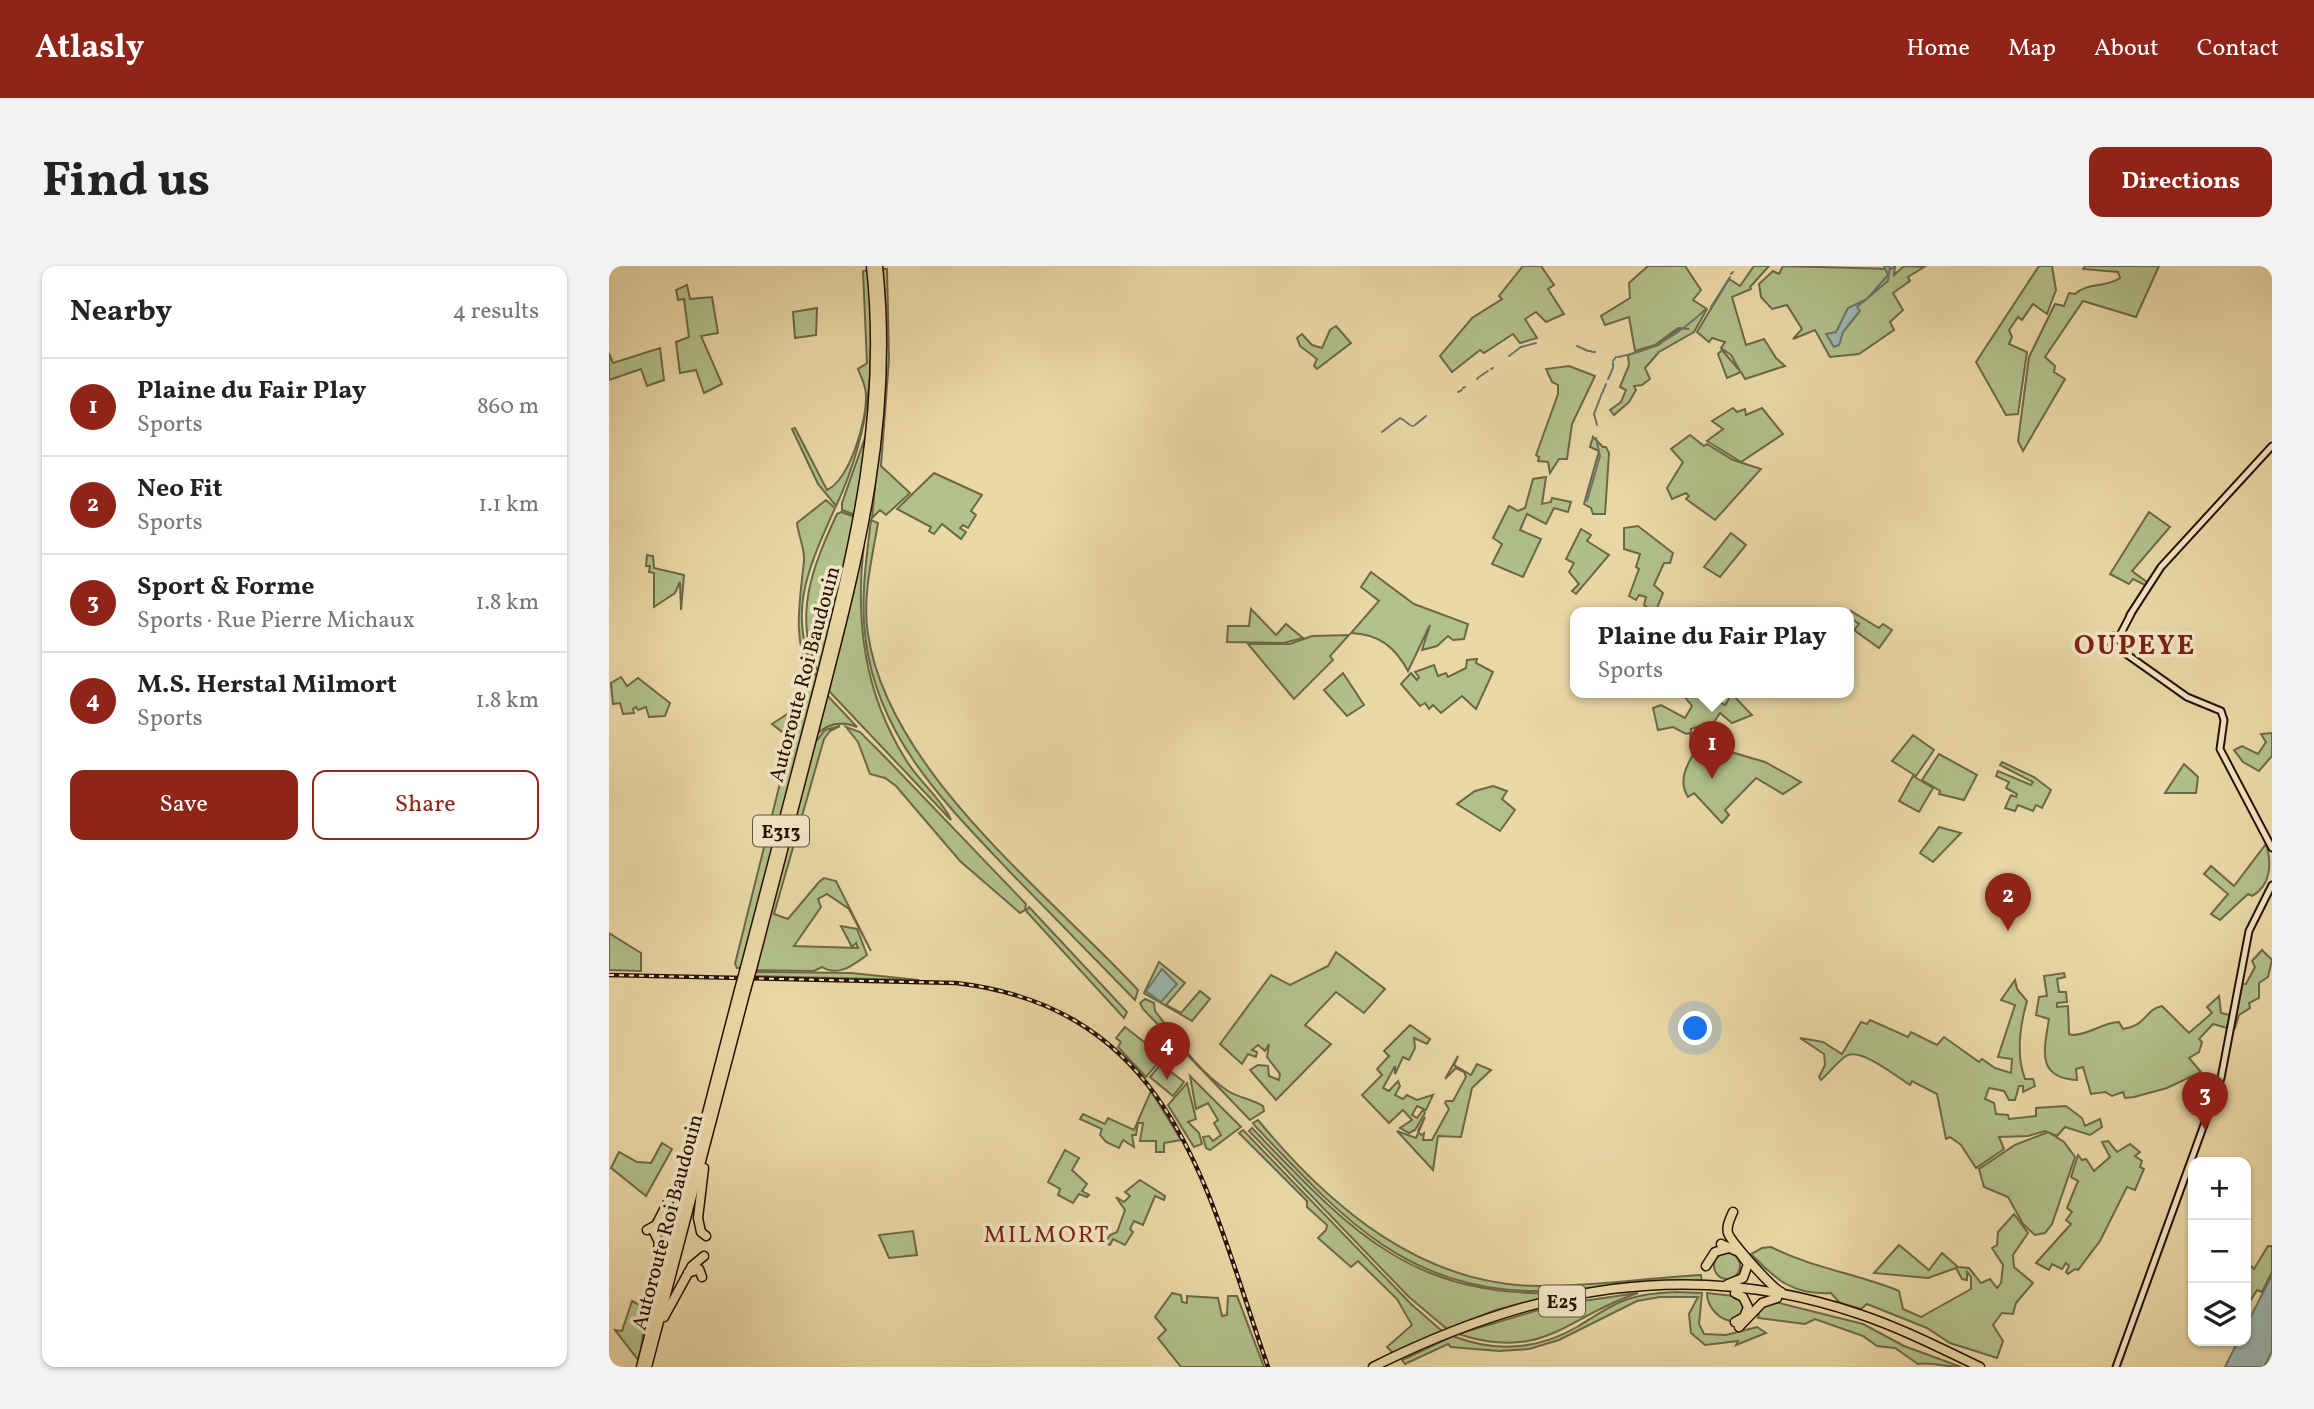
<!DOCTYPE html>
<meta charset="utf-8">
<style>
:root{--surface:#fff;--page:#f2f2f2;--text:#222;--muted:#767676;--line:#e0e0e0;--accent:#8f2418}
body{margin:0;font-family:Vollkorn,serif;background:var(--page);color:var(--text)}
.controls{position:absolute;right:21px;bottom:21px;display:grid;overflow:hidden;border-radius:14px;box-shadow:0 2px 5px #0004}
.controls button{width:63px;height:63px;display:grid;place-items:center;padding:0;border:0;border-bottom:2px solid var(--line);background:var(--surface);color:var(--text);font:35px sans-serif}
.you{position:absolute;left:1087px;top:763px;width:24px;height:24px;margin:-18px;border:5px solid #fff;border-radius:50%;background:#1a73e8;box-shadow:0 0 0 10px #1a73e833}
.badge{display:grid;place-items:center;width:46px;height:46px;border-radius:50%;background:var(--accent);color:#fff;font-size:23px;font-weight:700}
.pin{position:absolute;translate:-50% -58px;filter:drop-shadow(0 2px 4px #0008)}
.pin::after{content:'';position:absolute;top:37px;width:24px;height:21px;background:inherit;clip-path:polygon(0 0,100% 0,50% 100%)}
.popup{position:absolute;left:961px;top:341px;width:284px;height:91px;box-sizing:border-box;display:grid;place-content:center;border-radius:14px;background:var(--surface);filter:drop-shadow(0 2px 5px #0005);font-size:23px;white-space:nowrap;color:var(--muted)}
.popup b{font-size:26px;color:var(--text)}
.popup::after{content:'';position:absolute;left:50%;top:100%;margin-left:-14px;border:14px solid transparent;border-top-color:var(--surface)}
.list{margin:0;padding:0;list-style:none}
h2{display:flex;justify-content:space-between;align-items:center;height:91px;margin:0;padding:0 28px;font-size:30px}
h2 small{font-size:23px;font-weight:400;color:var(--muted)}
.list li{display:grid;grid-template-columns:46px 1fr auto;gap:21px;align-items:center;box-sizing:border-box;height:98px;padding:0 28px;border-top:2px solid var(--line)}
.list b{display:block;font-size:26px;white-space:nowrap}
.list p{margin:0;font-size:23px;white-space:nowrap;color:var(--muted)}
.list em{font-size:23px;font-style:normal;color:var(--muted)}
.actions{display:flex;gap:14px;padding:21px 28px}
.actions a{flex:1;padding:16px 0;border:2px solid var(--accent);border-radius:14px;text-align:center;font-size:24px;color:var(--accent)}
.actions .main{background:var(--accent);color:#fff}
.icon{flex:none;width:38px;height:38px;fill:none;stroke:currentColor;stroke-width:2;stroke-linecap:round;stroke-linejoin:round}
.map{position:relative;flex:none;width:1663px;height:1101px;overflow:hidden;border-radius:14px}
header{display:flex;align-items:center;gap:42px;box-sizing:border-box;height:98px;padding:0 35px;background:var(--accent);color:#fff}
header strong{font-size:33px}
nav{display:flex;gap:38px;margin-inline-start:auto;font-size:24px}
.intro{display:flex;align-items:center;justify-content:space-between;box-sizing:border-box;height:168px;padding:0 42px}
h1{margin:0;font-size:49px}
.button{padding:18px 32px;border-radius:14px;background:var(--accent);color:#fff;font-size:24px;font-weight:700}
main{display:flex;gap:42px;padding:0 42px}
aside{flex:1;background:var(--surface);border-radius:14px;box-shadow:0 2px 5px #0004}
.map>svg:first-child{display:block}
</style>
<header>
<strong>Atlasly</strong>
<nav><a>Home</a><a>Map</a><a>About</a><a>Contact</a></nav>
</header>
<div class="intro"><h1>Find us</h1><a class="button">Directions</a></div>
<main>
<aside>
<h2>Nearby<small>4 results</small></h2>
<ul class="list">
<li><span class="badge">1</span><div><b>Plaine du Fair Play</b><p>Sports</p></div><em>860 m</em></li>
<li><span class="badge">2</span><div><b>Neo Fit</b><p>Sports</p></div><em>1.1 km</em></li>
<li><span class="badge">3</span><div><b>Sport &amp; Forme</b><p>Sports · Rue Pierre Michaux</p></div><em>1.8 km</em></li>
<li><span class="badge">4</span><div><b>M.S. Herstal Milmort</b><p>Sports</p></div><em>1.8 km</em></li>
</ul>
<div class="actions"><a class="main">Save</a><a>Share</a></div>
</aside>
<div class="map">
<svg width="1663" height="1101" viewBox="0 0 1663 1101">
<rect width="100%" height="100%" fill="#ebd8a7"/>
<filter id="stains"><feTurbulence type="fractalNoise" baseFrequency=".00286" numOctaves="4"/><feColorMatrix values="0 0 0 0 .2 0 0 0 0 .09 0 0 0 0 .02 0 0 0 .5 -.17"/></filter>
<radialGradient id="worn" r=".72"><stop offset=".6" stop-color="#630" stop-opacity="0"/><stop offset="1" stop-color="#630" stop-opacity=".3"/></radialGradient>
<g fill="#b2c08b" stroke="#6c6846" stroke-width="2">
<path d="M914,0H932L945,19L939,23L955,48L937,56L927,46L916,53L928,72L911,77L904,68L875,87L871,84L843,106L831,90L863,52L893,33L890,30Z"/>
<path d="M1039,0H1076L1092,24L1084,34L1098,43L1085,66L1050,86L1036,102L1041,113L1033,119L1025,120L1027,124L1020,136L1005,149L1001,144L1012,136L1017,124L1011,121L1020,99L1019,89L1049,79L1072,62L1080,63L1069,62L1046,79L1026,85L1020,51L996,59L992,50L1021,32L1020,17Z"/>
<path d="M1145,0H1160L1141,21L1142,23L1123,31L1137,79L1155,73L1167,92L1176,100L1136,113L1132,106L1118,112L1109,88L1113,84L1131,105L1122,89L1112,82L1116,76L1103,72L1100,76L1088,66L1120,13L1131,20Z"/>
<path d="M1174,0L1282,3L1286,0L1285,9L1295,0L1315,1L1299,11L1301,15L1284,27L1294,44L1281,56L1285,64L1250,88L1221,91L1206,64L1184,73L1193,63L1178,39L1163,43L1152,31L1150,18L1164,5L1170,8Z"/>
<path d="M1430,0H1443L1447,24L1438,48L1424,38L1413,54L1409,51L1400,64L1403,71L1400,78L1418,86L1409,148L1397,149L1367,96Z"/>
<path d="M1476,0H1550L1527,51L1474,35L1436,91L1446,100L1445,106L1456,113L1414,185L1409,175L1420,91L1446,38L1455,40L1460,27L1466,28C1479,16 1497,22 1511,12L1509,6L1474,3Z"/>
<path d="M272,3H278L280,93L272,200L301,227L277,249L271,244L263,252L274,138Z"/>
<path d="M260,4C265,92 265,159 227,240L209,218L183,163L186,162L218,224C241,213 258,154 257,129C257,120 252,111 249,103L258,97L254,5Z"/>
<path d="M78,19L81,33L103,31L109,67L92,70L113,118L95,127L87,104L71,107L67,76L80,71L75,33L69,34L67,24Z"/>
<path d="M208,42L207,69L186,72L184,46Z"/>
<path d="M727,60L742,77L708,103L705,100L708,93L691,80L688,72L693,68L703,79L713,82L721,64Z"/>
<path d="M51,82L55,114L38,120L32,103L0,114V87L4,97Z"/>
<path d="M960,100L986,110L963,158L958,193H950L941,207L939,196L929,195L930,191L927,189L949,128V119L943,116L937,103Z"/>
<path d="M1124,142L1128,146L1136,143L1137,149L1153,142L1174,168L1132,196L1098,175L1114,163L1103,155Z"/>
<path d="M258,166L249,250L233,244V237Z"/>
<path d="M1081,169L1095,180L1098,178L1124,194L1152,203L1106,254L1077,233L1080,230L1077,227L1063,233L1058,222L1074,196L1062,183Z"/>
<path d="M984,171L994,181H997L1000,187L996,248H984L982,242L975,238L990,185L981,181Z"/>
<path d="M325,207L373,229L362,245L367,249L359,262L354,259L351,262L357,266L352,273L333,258L325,268L320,265L322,261L288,243Z"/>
<path d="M937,211L933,238L942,236L943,232L962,236L959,246L945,242L937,258L918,248L911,264L932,273L914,311L883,298L893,278L884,272L900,240L909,245L916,242L924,213Z"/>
<path d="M217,234L226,242C199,303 176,349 209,414L133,702H128L126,698L182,473L163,458L192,439L201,414C184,368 190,342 195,295C196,282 189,269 188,257Z"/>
<path d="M232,246L249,252L210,408C183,351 203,302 228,248Z"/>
<path d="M1540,246L1561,261L1523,305L1538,316L1536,319L1524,313L1520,318L1501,308Z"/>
<path d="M262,254L269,257C263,292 253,333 259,368C279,505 439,627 529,724L526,734C484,691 442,648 400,605C336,537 270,473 257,376C251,335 257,295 262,254Z"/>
<path d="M1029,260L1064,287L1061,297H1055L1045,319L1054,327L1046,347L1035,339L1037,331L1030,329L1027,334L1020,330L1030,303L1027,301L1031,288L1015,283V262Z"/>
<path d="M972,263L982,269L978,275L1000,289L967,328L963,325L970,318L960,306L965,297L957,293Z"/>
<path d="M1122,267L1137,279L1111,311L1095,301Z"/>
<path d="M255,278C246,355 255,427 297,494C308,513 335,536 342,554L218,423Z"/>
<path d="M38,289L44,290L45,302L75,309L72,344L71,316L66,327L45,341V307L40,306L41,300H37Z"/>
<path d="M762,306L805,338L859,358L855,373L844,374L839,370L828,380L813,384L821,359L799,405C786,381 770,368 742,367L770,335L752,321Z"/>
<path d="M642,343L667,369L677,358L694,372L674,377L618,376L619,360H640Z"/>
<path d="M1242,345L1270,362L1274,358L1283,364L1270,382L1245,364L1250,358L1240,351Z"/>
<path d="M740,369L721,390L724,394L685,433L639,378H681L703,370Z"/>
<path d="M868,393L867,397L884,406L867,443L853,430L832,447L824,439L820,443L816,437L811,440L792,418L802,407L808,414L810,411L806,406L825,399L829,410L837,407L839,411L857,402L858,394Z"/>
<path d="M734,407L755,439L738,450L715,424Z"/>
<path d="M12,411L18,420L29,412L61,437L56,450L40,451L37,441L29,444L27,441L24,443L25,447L14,448L11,437L4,438L2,417Z"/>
<path d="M1066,427H1097L1116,439L1123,428L1143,449L1123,457L1111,447L1105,456L1112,462L1093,470L1099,457L1082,463V474L1081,467L1077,468L1064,461L1049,464L1044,442L1052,439L1076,452L1083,440L1075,430Z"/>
<path d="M217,428L248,461C231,454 217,458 205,471Z"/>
<path d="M231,460L221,465L215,473L165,648L179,653L210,616L215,612L227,615L262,685L240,643L218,628L209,633L212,641L185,680L249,682L247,677L243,681L232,660L248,663L258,689C244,699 230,711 213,701L205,705L145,704L205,478L216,464Z"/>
<path d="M237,461L251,466L275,490L417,638L416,644L411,647L351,595L287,520L276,512L261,508L249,476Z"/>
<path d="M1663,467V490L1650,505L1634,496L1625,484L1633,480L1649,488L1657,476L1652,468Z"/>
<path d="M1304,469L1325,484L1307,510L1283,495Z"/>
<path d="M1091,477L1156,496L1192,516L1174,528L1147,512L1116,544L1120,549L1113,557L1085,527L1079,531C1067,512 1081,494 1091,477Z"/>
<path d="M1330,488L1368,509L1355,534L1330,528L1331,525L1313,514Z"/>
<path d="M1393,496L1425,511L1442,524L1433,542L1427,539L1424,545L1409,539L1406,545L1396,542L1402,529L1407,531L1408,528L1397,522L1400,516L1387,510L1389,505L1422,519L1424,516L1391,499Z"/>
<path d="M1575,498L1589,511L1587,527H1556Z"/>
<path d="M1304,510L1324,522L1310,546L1290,535Z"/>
<path d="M884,520L898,525L893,533L906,544L891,565L848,538L866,525Z"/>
<path d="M1330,561L1352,567L1324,596L1311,587Z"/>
<path d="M1657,578C1663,597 1662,620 1643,630L1639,628L1611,654L1602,648L1619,628L1595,608L1602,600L1625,620Z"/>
<path d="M420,641L518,746L515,752L417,645Z"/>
<path d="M0,667L32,687V705L0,704Z"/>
<path d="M1653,684L1663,694L1659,711L1650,717V732L1640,737L1641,742L1630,749L1626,762L1622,761L1631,718H1637L1646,701L1643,695Z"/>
<path d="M727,686L776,723L755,747L727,726L696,759L722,778L667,834L641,804L649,799L659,800L660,810L670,814L671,808L658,791L660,778L656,785L649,779L643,784L648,786L647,791L639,788L633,798L611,778L662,709L681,719L719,700Z"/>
<path d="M550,696L576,717L557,739L572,747L591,725L601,733L583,755L535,727Z"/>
<path d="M145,706L242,707L310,714L143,710Z"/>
<path d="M1455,707L1456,711L1448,713L1450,726H1457L1458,736L1448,737V741L1459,740L1460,768L1463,769C1481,769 1494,756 1510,756L1514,763C1539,759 1535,744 1553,740L1580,767L1603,747L1598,741L1610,730L1612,747L1621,749L1618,762L1604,758L1590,773L1593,776L1590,786L1580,792L1592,806L1558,822L1525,831L1516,832L1514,826L1503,830L1496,826L1482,828L1474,801L1467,803L1468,814C1427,812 1435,784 1440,753L1427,749L1430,731L1438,730L1435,710Z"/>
<path d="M1406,714L1408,723L1418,735C1410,763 1407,789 1416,813H1424L1426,820L1414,826V820H1410L1406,834H1400L1395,825L1380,822L1376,833L1385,837L1387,848L1399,849L1400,853L1427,850V842L1457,840L1473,852L1476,860L1491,853L1493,861L1481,869L1456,861L1448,870L1436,865L1419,870L1390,871L1395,883L1367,902L1352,879L1341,871L1337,873L1328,828L1303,815L1301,819C1287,810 1251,781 1237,790C1228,796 1220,807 1212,814L1210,811L1216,799L1215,788L1191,772L1214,776L1233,788L1252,756L1258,758L1261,754L1299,771L1302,766L1328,779L1335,771L1370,796L1373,793L1386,802L1402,807L1403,793L1389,791L1406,739L1392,734Z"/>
<path d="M536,733L545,737L546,745C567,772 589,805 619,825C630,832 643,833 654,840L655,845L641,854L534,743L531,737Z"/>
<path d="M801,759L821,773L818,778L805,772L806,782L800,794L794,791L786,808V800L774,822L780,825L789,815L791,820L786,829L794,833L798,829L808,834L824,829L817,844L808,840L803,849L808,852L814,844L816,847L806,864L800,867L791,862L803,854L794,844L780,857L753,829L773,809L768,803L780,790L775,785Z"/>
<path d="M516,761L554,791L537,811L509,781L512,776L507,772Z"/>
<path d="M849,790L845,799L862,809L868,798L882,804L863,822L852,871L829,870L824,904L788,865L807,872L816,851L809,865L812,869L815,867L814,874H823L840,843L836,837L837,835H844L857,811L855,806L847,802L836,813Z"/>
<path d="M552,798L575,816L564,830L541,811Z"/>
<path d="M581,810L632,861L601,884L597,882L594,871L600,870L604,875L612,869L605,857L609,854L599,837L587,843Z"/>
<path d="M578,817L587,853L579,856L590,867L593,878L585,881L559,839Z"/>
<path d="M542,825L572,874L555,877V886H547V875H531L534,857H529L527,869H523L525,881L514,874L510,882L497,876L491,869L493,863L471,853L474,848L496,858L499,852L525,864Z"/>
<path d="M649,854C720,940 813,1021 933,1020C985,1020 1039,1012 1092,1009L1093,1016C1036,1016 979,1026 922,1025C793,1022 729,947 647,861L644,857Z"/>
<path d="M643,862C740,963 800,1032 952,1027L887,1044L838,1063L800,1031L640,865Z"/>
<path d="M634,864L802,1038L833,1065L785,1088L778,1081L803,1059L788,1033L749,995L742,1001L709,972L717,964L718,959L698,941V935L630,867Z"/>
<path d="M1439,866L1455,876L1466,891L1443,958L1436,967L1426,969L1414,958L1399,931L1375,921L1370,903L1406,879Z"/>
<path d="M1499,875L1508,886L1521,878L1531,886L1526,890L1533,895L1531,901L1535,903L1526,924L1518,921L1491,975L1469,1004L1466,1003L1459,1008L1457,1006L1460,1000L1457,997L1453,1003L1443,998L1440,1004L1427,997L1462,958L1457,954L1463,946L1458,942L1469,915L1462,911L1469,889L1473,894L1477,893L1485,905L1501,891L1493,876Z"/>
<path d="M53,877L63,883L37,930L2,902L10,886L28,896L42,897Z"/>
<path d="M456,884L470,892L463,904L478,918L473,925L480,929L478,931L470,928L464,937L449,929L451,923L439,916Z"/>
<path d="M531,914L556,930L555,934L546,930L534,959L525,955L521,963L524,966L516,979L504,973L501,979L496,977L501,969L508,966L516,944L507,931L515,936L521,930L516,926Z"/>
<path d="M1405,948L1419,967L1404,989L1405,1001L1424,1017L1407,1037L1404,1048L1393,1047L1384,1059L1394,1075L1388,1092L1341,1077L1318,1062L1258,1038L1252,1043L1231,1037L1222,1027C1183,1029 1168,1014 1142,988L1153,982L1162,981C1203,1002 1249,1008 1290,1025L1294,1043L1312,1051L1362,1023V1011L1358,1006V1014L1353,1013L1347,1002L1319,1012L1265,1007L1290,979L1320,1004L1333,987L1349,1001L1360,1002L1372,1017L1381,1013L1388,1022L1392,1017L1394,999L1383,982L1388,979L1389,966Z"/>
<path d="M304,965L308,989L280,992L270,969Z"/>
<path d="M1659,980H1663V1006L1653,1026L1648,1024L1637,1042V995L1645,1003Z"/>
<circle cx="1118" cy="1000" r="13"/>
<path d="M1067,1026L1093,1027L1090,1058L1095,1068L1117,1069L1148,1061L1157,1067L1127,1079L1129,1075L1096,1079L1082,1067L1080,1048L1089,1031H1051L1028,1035L950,1074L920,1083L890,1085L842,1081L839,1078L796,1098L793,1094L844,1070C887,1087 928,1084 968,1061C983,1052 998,1041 1014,1035C1031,1028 1049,1027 1067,1026Z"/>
<path d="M563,1027L572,1029L573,1036L578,1037V1030L609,1032L613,1050L618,1049L619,1030H628L655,1101H572L549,1072L557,1064L546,1051Z"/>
<path d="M1029,1027C956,1051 936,1096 849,1068L946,1039Z"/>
<path d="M1098,1027L1133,1031L1137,1046L1126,1055C1112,1056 1098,1042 1098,1027Z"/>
<path d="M23,1035L38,1043L30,1095L6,1064L13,1065Z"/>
<path d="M1166,1036L1254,1058L1295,1080L1352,1101C1336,1101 1325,1096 1309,1098L1286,1082L1268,1080L1254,1070L1206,1053L1196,1058L1149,1052L1151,1041Z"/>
</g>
<g fill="#9bb8b0" stroke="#6d756a" stroke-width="2">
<path d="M1275,0H1281L1279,15L1248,41L1251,45L1234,66L1230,79L1225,81L1217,68L1227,66L1239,42L1258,33L1279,9Z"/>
<path d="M553,703L568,718L552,736L537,725Z"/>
<path d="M1663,1009V1085L1655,1101H1616L1629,1075H1637V1060Z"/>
</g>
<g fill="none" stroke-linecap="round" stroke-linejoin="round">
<g stroke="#6d756a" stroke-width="2">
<path d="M1122,8L1124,6"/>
<path d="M1102,41L1121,11"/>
<path d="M968,80L979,85"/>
<path d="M980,85H982"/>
<path d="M983,86H986"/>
<path d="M900,90L912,81L927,77"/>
<path d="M1009,91C1045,85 1071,67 1097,43"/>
<path d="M1004,95L1007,91"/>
<path d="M1004,101V97"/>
<path d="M882,103L884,102"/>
<path d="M1002,106L1004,102"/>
<path d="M870,111L879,105"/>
<path d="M868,113L869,112"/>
<path d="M999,113L1002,107"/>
<path d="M996,121L997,118"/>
<path d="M854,122L856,121"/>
<path d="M849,126L853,124"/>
<path d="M994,126L995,122"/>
<path d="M797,156L801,159"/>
<path d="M806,159L817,150"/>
<path d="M988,159L985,148L993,127"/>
<path d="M803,160H804"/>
<path d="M773,166L791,152L796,155"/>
<path d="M978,235L991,190L987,172"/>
</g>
<g stroke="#271000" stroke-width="9">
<g id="secondary">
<path d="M1521,349L1552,301L1663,180"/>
<path d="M1509,373L1522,348"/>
<path d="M1509,374L1504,370L1499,375L1578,431L1612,445L1615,454L1611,483L1663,582"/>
<path d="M1507,1101L1612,812L1640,665L1663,619"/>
</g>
</g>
<g stroke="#271000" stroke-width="11">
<g id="highway">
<path d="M136,702C161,608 186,514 210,419C246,278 278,147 262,0"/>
<path d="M143,703C166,612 190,521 214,430C252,283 285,154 269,0"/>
<path d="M95,902L89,952L92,966L97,970"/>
<path d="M1124,946C1121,953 1117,960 1119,967C1122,976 1163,1022 1172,1026"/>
<path d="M38,964L47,959L83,890"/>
<path d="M1112,978L1130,986L1139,998L1134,1012L1119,1018"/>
<path d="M1097,1000L1106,986L1120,982"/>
<path d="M79,1007L90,1003L93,1011"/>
<path d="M55,1051L83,1000L95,990"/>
<path d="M40,1055L50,976L45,966"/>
<path d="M1126,1056L1135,1051L1139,1041L1134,1031L1126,1027"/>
<path d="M1130,1061L1153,1037L1168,1032"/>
<path d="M32,1101L130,724"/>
<path d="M38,1101L137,724"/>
<path d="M764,1101C922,1022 1079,990 1250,1048C1292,1062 1331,1082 1371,1101"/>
</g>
</g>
<use href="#secondary" stroke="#f2e6c6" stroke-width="5"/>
<use href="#highway" stroke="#ebd8a7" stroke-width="8"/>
<g stroke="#271000" stroke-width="4.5">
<path id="rail" d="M0,709L347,717C567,743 598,927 659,1101"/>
</g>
<use href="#rail" stroke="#f2e6c6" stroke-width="2" stroke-dasharray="5" stroke-linecap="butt"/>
<g stroke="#271000" stroke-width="11" stroke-linecap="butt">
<g id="highway-bridge">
<path d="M130,724L136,702"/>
<path d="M137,724L143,703"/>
</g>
</g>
<use href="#highway-bridge" stroke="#ebd8a7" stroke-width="8"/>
</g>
<g text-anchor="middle" stroke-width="7" stroke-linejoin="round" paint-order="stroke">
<g fill="#f2e6c6" stroke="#64503b" stroke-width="2">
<rect x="144" y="549.5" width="56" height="31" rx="5"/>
<rect x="930" y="1019.5" width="46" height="31" rx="5"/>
</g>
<g font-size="19" font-weight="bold" fill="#271000">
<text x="172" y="572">E313</text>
<text x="953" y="1042">E25</text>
</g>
<g font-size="21" fill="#271000" stroke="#f2e6c6">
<text transform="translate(195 408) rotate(-75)" y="7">Autoroute Roi Baudouin</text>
<text transform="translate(58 956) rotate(-75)" y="7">Autoroute Roi Baudouin</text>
</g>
<g font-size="24" letter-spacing="2" fill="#7a1f14" stroke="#f2e6c6">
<text x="438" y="976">MILMORT</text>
</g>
<g font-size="28" font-weight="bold" letter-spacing="2" fill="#7a1f14" stroke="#f2e6c6">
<text x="1526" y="388">OUPEYE</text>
</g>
</g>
<rect width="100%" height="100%" filter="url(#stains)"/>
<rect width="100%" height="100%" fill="url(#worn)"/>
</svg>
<div class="controls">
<button>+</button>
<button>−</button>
<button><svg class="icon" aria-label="layers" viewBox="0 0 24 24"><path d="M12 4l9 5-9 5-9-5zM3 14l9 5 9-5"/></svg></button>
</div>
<div class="you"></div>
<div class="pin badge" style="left:1103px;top:513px">1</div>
<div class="popup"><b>Plaine du Fair Play</b>Sports</div>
<div class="pin badge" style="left:1399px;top:665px">2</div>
<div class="pin badge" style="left:1596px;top:864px">3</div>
<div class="pin badge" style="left:558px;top:814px">4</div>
</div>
</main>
